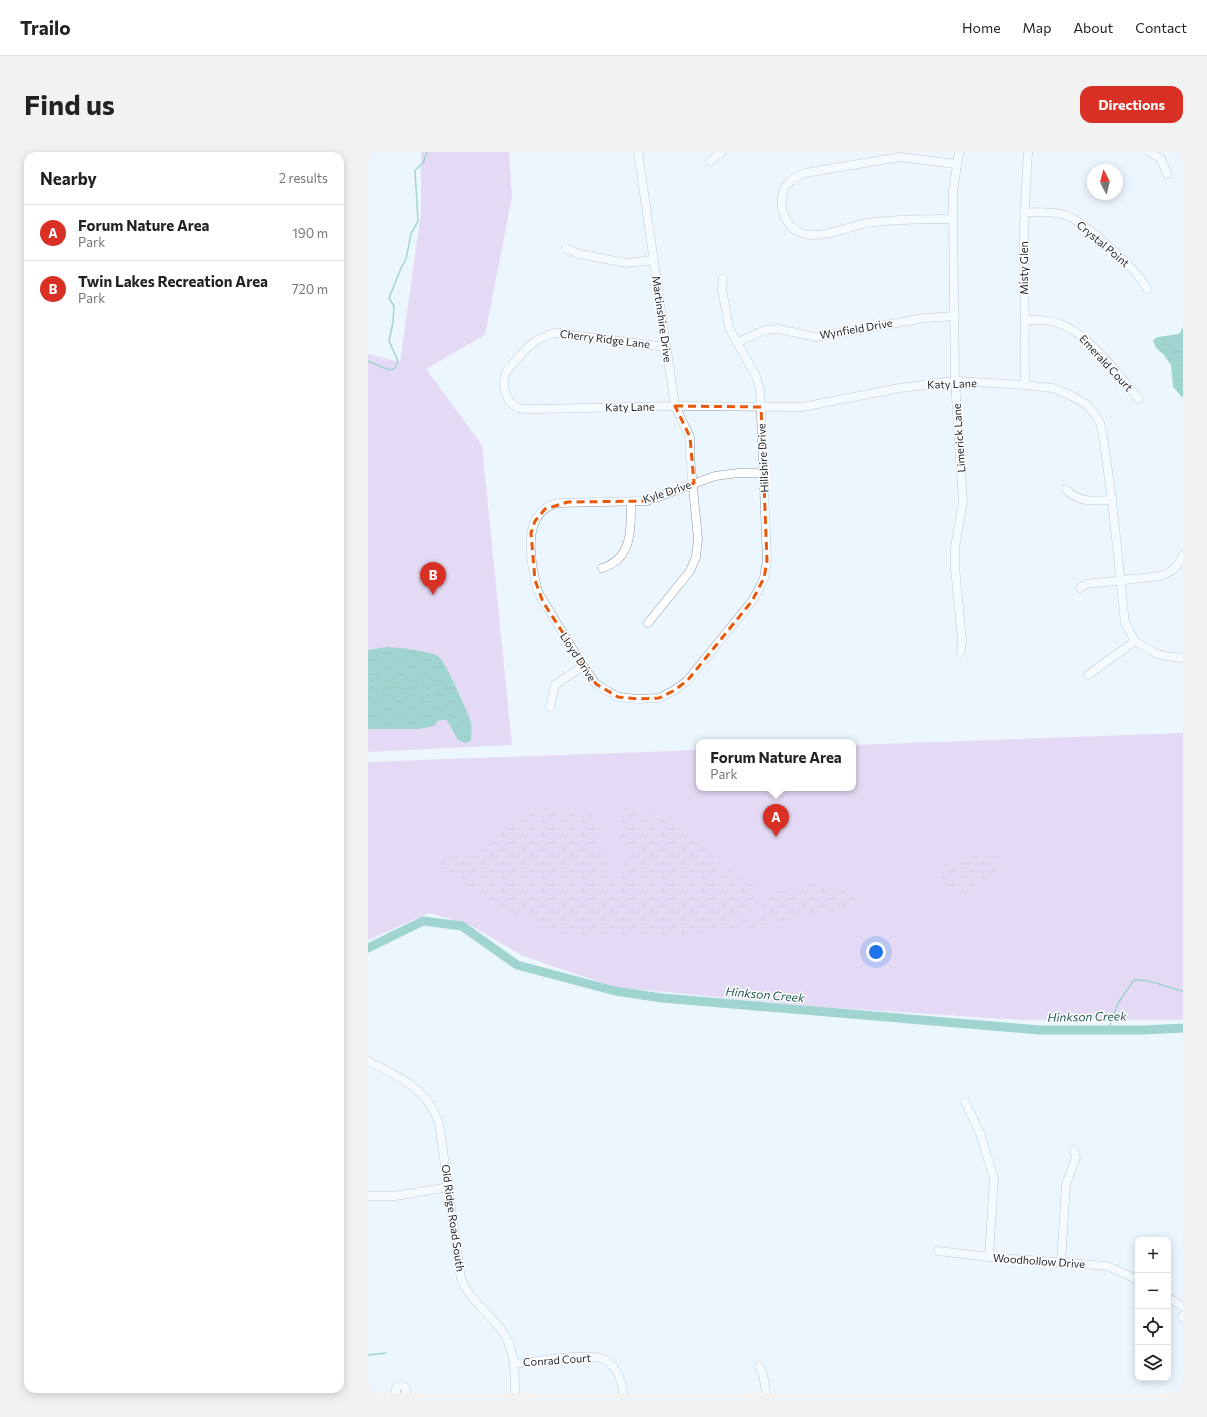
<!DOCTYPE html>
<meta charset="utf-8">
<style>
:root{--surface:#fff;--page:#f2f2f2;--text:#222;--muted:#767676;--line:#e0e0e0;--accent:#d93025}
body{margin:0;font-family:Commissioner,sans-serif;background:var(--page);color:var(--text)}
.controls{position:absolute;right:12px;bottom:12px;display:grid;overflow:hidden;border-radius:8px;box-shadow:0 2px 10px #0003}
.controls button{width:36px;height:36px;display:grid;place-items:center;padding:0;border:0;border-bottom:1px solid var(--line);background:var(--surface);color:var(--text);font:20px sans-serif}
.compass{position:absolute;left:719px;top:12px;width:36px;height:36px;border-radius:50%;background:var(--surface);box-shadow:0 2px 10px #0003;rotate:353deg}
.you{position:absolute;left:508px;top:800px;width:14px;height:14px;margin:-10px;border:3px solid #fff;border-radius:50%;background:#1a73e8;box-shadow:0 0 0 6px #1a73e833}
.badge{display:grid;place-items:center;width:26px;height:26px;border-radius:50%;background:var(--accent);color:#fff;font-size:13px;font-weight:700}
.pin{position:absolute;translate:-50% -33px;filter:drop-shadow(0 1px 2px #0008)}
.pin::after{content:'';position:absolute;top:21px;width:14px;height:12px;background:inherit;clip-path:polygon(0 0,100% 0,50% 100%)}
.popup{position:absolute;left:328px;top:587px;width:160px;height:52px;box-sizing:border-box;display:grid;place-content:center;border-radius:8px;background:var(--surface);filter:drop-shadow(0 1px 3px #0005);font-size:13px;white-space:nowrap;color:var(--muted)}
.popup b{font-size:15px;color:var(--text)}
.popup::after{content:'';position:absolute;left:50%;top:100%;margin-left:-8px;border:8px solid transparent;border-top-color:var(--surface)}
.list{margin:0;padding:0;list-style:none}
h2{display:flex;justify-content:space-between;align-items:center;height:52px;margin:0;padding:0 16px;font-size:17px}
h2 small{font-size:13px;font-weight:400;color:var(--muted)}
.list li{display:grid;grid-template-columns:26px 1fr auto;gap:12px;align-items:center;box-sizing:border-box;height:56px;padding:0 16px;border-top:1px solid var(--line)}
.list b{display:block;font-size:15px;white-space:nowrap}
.list p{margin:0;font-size:13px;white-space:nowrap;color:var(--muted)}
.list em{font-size:13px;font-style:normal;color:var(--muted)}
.icon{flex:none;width:22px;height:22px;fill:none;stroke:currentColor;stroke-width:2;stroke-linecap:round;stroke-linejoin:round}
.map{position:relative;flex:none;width:815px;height:1241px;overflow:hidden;border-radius:12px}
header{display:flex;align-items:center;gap:24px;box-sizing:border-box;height:56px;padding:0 20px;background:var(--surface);border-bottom:1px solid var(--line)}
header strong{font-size:19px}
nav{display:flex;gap:22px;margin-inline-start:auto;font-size:14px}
.intro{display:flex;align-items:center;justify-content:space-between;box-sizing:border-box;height:96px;padding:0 24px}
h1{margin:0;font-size:28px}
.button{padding:10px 18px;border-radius:12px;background:var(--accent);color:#fff;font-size:14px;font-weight:700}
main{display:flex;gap:24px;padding:0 24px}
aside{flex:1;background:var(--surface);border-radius:12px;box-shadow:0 2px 10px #0003}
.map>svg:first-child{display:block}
</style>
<header>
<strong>Trailo</strong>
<nav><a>Home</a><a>Map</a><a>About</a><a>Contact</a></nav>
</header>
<div class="intro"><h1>Find us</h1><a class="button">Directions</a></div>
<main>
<aside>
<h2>Nearby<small>2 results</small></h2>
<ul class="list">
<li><span class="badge">A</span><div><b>Forum Nature Area</b><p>Park</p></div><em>190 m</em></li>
<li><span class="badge">B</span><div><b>Twin Lakes Recreation Area</b><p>Park</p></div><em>720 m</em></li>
</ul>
</aside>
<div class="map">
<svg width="815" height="1241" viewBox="0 0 815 1241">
<defs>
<pattern id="wetland-marsh" width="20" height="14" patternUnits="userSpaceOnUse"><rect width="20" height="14" fill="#d9b8e8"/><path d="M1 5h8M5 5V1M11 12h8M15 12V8" fill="none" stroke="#ba9ec7"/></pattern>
<pattern id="water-ripples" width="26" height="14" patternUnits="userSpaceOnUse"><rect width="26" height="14" fill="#44ac98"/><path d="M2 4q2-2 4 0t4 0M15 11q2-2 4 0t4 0" fill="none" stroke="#388c7c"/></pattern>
</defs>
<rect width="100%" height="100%" fill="#ecf6ff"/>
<g fill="#d9b8e8">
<path d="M53,0H141L144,45L117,183L58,217L114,293L144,593L0,600V202L32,210L53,62Z"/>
<path d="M815,581V868H653L453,855L247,835L155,804L102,773L61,761L0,788V610L331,598V636H485V593Z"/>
</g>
<g fill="url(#wetland-marsh)">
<path d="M187,656L190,660L196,662L201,659H221L233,684L234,708L241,720C252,724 260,721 264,709L252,681L251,659L264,660L271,658L279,659L287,665L310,670L340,700L360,717L391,736V740L373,765L374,769H383C391,761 392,751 401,744C410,737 446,730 458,732C462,733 489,743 492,746L493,750L490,753L376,778L257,787L204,784L184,779L115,746L87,731L71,718L68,713L70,706C82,702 95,708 109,702C128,694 134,673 151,663C162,657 176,657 187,656Z"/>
<path d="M637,698L633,708L634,721C629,727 623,727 618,731C614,735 613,740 607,743C597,747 573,736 568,727V723L574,717L591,713L599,706L612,703L623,704Z"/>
</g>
<g fill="url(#water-ripples)">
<path d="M815,175V246L805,235L803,213L796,203L788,196L785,188L790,185L811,182Z"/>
<path d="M19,495C33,496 58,498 70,504C77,508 100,561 103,570C104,576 103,583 103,589L97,591L90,588L79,568H71L66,574L50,577H0V498Z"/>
</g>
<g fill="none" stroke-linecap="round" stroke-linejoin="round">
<g stroke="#44ac98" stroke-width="1.5">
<path d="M0,209L21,218L27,216L30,209L21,189L25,170L26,154L21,146L33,116L38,107L43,82L50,69L47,18L55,11L59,0"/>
<path d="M740,878L750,851L766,828C777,826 802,836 815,839"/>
<path d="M0,1203L18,1201"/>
</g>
<path stroke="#44ac98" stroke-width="9" d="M0,796L55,769L94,774L149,813L247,839L294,846L672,878H776L815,876"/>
<g stroke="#8998a6" stroke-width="9">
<g id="minor">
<path d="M270,0L307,254L322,285V305L330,387L328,405L322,419L280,471"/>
<path d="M591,0L585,39V67L587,229L595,350L587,395V416L594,488L593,500"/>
<path d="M782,0L793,7L799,22"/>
<path d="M342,9L354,0"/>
<path d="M656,60C669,61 684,59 697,63C716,69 771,119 779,137"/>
<path d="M585,67C556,67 528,67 499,71C482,74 454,87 436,82C419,77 412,60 414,44C416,31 426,26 437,21L532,5L588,12"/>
<path d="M198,96L211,102L258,111L286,108"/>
<path d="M355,127L354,137L361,176L388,224L392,238L399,409L396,426L391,437L384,449L319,529L305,539L291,546L270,547L250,545L228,532L215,514L170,440C164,417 154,373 177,357C180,354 185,353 189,351L279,349L347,324L370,321H396"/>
<path d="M657,168C668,168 679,167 690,171C722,182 750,223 771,247"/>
<path d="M369,191L396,178L410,177L448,185L557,166L587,164"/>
<path d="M298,195L187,181C163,186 153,203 138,220C133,232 137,250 150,256C156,258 164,257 170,257L307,254L434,255L532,236L587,229L657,233L684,236L700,242L718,252L726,261L732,271L735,284L744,348L757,471L767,489L787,501L797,504L815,506"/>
<path d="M657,233L656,72L660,0"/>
<path d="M698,337C710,351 726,349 744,348"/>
<path d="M234,416C265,407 263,376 263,350"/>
<path d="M712,436L718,432L793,424C805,419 810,415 815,403"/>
<path d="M720,523L767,489"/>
<path d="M182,555L187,533L215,514"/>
<path d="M0,909C31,925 59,936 71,971L93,1127C104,1153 132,1168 141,1192C147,1207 147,1225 147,1241"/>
<path d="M597,950L612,981L626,1027L621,1105"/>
<path d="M0,1044H27L81,1035"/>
<path d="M570,1099L621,1105L740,1114L770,1128"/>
<path d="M693,1111L698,1033L708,1005L706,998"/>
<path d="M800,1145L815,1155"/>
<path d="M814,1165L815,1164"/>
<path d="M146,1212C165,1210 217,1201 233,1206C247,1211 254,1227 255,1241"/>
<path d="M391,1214L395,1222L398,1241"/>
<path d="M28,1241V1236L33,1233L38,1236V1241"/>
</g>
</g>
<use href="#minor" stroke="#fff" stroke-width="8"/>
</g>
<path d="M0 0H815V1241H0ZM307,254L393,255L399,409L396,426L384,449L319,529L305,539L291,546L270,547L250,545L228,532L175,450L167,428L163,381L167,369L177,357L200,350L279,349L326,331L322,285Z" fill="#ecf6ff" fill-opacity=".55" fill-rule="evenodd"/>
<path fill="none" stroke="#e8590c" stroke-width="3" stroke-dasharray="8 5" stroke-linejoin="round" d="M307,254L393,255L399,409L396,426L384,449L319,529L305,539L291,546L270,547L250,545L228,532L175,450L167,428L163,381L167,369L177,357L200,350L279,349L326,331L322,285Z"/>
<g text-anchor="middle" stroke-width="3" stroke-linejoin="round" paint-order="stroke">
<g font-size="11" fill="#20262c" stroke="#fff">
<text transform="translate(735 92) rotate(40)" y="4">Crystal Point</text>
<text transform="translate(656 116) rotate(-90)" y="4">Misty Glen</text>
<text transform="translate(294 167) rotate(82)" y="4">Martinshire Drive</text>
<text transform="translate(488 177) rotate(-10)" y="4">Wynfield Drive</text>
<text transform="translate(237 187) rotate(7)" y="4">Cherry Ridge Lane</text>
<text transform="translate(738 211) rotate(47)" y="4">Emerald Court</text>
<text transform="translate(584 232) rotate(-2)" y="4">Katy Lane</text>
<text transform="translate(262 255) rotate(-1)" y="4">Katy Lane</text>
<text transform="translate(591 286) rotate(-94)" y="4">Limerick Lane</text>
<text transform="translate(395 306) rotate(-93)" y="4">Hillshire Drive</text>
<text transform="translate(299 340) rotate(-18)" y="4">Kyle Drive</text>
<text transform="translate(210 505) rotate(57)" y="4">Lloyd Drive</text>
<text transform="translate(85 1066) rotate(82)" y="4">Old Ridge Road South</text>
<text transform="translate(671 1109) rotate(4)" y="4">Woodhollow Drive</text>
<text transform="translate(189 1208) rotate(-4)" y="4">Conrad Court</text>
</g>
<g font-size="12" font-style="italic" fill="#1f584d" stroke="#fff">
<text transform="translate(397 843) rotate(5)" y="4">Hinkson Creek</text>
<text transform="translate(719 865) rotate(-1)" y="4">Hinkson Creek</text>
</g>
</g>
</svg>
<div class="controls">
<button>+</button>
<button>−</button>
<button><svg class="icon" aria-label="locate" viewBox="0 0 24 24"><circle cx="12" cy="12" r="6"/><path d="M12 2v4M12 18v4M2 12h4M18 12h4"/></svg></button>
<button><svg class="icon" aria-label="layers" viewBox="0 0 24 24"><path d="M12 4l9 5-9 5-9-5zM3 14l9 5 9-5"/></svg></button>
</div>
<svg class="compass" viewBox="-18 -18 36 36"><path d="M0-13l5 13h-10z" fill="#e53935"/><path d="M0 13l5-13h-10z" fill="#767676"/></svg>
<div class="you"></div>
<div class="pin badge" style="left:408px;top:685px">A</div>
<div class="popup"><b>Forum Nature Area</b>Park</div>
<div class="pin badge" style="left:65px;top:443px">B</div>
</div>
</main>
